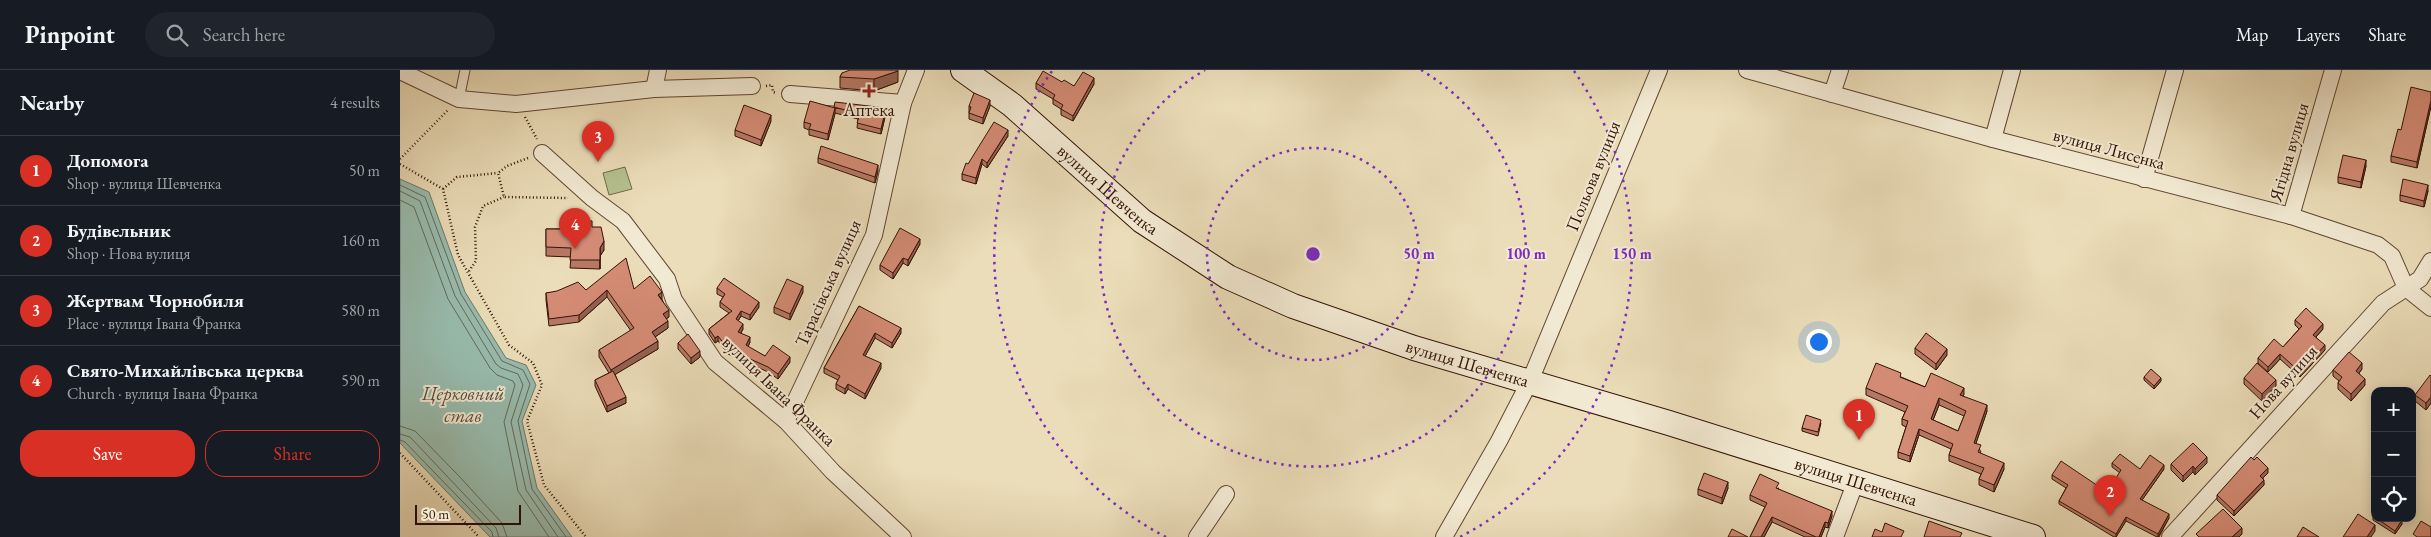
<!DOCTYPE html>
<meta charset="utf-8">
<style>
:root{--surface:#171b24;--page:#20242c;--text:#f1f3f6;--muted:#9ea1a6;--line:#363941;--accent:#d93025}
body{margin:0;font-family:"EB Garamond",serif;background:var(--page);color:var(--text)}
.controls{position:absolute;right:15px;bottom:15px;display:grid;overflow:hidden;border-radius:10px;box-shadow:0 2px 12px #0003}
.controls button{width:45px;height:45px;display:grid;place-items:center;padding:0;border:0;border-bottom:1px solid var(--line);background:var(--surface);color:var(--text);font:25px sans-serif}
.scale{position:absolute;left:15px;bottom:12px;width:106px;box-sizing:border-box;padding-left:5px;border:2px solid #331305;border-top:0;font-size:14px;line-height:18px;white-space:nowrap;color:#331305;-webkit-text-stroke:4px #f2e9d2;paint-order:stroke}
.you{position:absolute;left:1418px;top:271px;width:18px;height:18px;margin:-12px;border:4px solid #fff;border-radius:50%;background:#1a73e8;box-shadow:0 0 0 8px #1a73e833}
.badge{display:grid;place-items:center;width:32px;height:32px;border-radius:50%;background:var(--accent);color:#fff;font-size:16px;font-weight:700}
.pin{position:absolute;translate:-50% -41px;filter:drop-shadow(0 1px 2px #0008)}
.pin::after{content:'';position:absolute;top:26px;width:18px;height:15px;background:inherit;clip-path:polygon(0 0,100% 0,50% 100%)}
.list{margin:0;padding:0;list-style:none}
h2{display:flex;justify-content:space-between;align-items:center;height:65px;margin:0;padding:0 20px;font-size:21px}
h2 small{font-size:16px;font-weight:400;color:var(--muted)}
.list li{display:grid;grid-template-columns:32px 1fr auto;gap:15px;align-items:center;box-sizing:border-box;height:70px;padding:0 20px;border-top:1px solid var(--line)}
.list b{display:block;font-size:19px;white-space:nowrap}
.list p{margin:0;font-size:16px;white-space:nowrap;color:var(--muted)}
.list em{font-size:16px;font-style:normal;color:var(--muted)}
.actions{display:flex;gap:10px;padding:15px 20px}
.actions a{flex:1;padding:11px 0;border:1px solid var(--accent);border-radius:20px;text-align:center;font-size:18px;color:var(--accent)}
.actions .main{background:var(--accent);color:#fff}
.icon{flex:none;width:28px;height:28px;fill:none;stroke:currentColor;stroke-width:2;stroke-linecap:round;stroke-linejoin:round}
.map{position:relative;flex:none;width:2031px;height:467px;overflow:hidden}
header{display:flex;align-items:center;gap:30px;box-sizing:border-box;height:70px;padding:0 25px;background:var(--surface);border-bottom:1px solid var(--line)}
header strong{font-size:24px}
nav{display:flex;gap:28px;margin-inline-start:auto;font-size:18px}
.search{width:350px;height:45px;background:var(--page);display:flex;align-items:center;gap:12px;box-sizing:border-box;padding:0 18px;border-radius:28px;color:var(--muted);font-size:19px}
main{display:flex}
aside{flex:1;background:var(--surface)}
.map>svg:first-child{display:block}
</style>
<header>
<strong>Pinpoint</strong>
<div class="search"><svg class="icon" aria-label="search" viewBox="0 0 24 24"><circle cx="10" cy="10" r="6"/><path d="M15 15l6 6"/></svg>Search here</div>
<nav><a>Map</a><a>Layers</a><a>Share</a></nav>
</header>
<main>
<aside>
<h2>Nearby<small>4 results</small></h2>
<ul class="list">
<li><span class="badge">1</span><div><b>Допомога</b><p>Shop · вулиця Шевченка</p></div><em>50 m</em></li>
<li><span class="badge">2</span><div><b>Будівельник</b><p>Shop · Нова вулиця</p></div><em>160 m</em></li>
<li><span class="badge">3</span><div><b>Жертвам Чорнобиля</b><p>Place · вулиця Івана Франка</p></div><em>580 m</em></li>
<li><span class="badge">4</span><div><b>Свято-Михайлівська церква</b><p>Church · вулиця Івана Франка</p></div><em>590 m</em></li>
</ul>
<div class="actions"><a class="main">Save</a><a>Share</a></div>
</aside>
<div class="map">
<svg width="2031" height="467" viewBox="0 0 2031 467">
<rect width="100%" height="100%" fill="#ebddb9"/>
<filter id="stains"><feTurbulence type="fractalNoise" baseFrequency=".004" numOctaves="4"/><feColorMatrix values="0 0 0 0 .2 0 0 0 0 .09 0 0 0 0 .02 0 0 0 .5 -.17"/></filter>
<radialGradient id="worn" r=".72"><stop offset=".6" stop-color="#630" stop-opacity="0"/><stop offset="1" stop-color="#630" stop-opacity=".3"/></radialGradient>
<path fill="#b6c190" stroke="#746a4a" d="M225,97L232,119L209,125L203,103Z"/>
<path fill="#98bcae" stroke="#70786a" d="M0,109L29,122L65,222L106,288L126,295L136,315L122,351L137,418L172,467H90L0,373Z"/>
<g fill="none" stroke-linecap="round" stroke-linejoin="round">
<g stroke="#66685a" stroke-width="1">
<path d="M0,115L25,127L61,224L102,291L123,300L130,314L118,351L132,419L166,467"/>
<path d="M0,121L20,131L55,226L96,294L101,298L118,304L123,315L111,352L126,420L158,467"/>
<path d="M0,130L14,137L48,229L90,298L97,305L113,311L115,315L104,352L118,421L149,467"/>
<path d="M0,356L15,361L58,405L102,453L107,467"/>
<path d="M0,364L10,367L96,458L99,467"/>
<path d="M0,370L5,372L92,462L93,467"/>
</g>
<g stroke="#614632" stroke-width="11">
<path id="lane" d="M59,29L65,0"/>
</g>
<g stroke="#614632" stroke-width="18">
<g id="street">
<path d="M1347,0L1593,69L1891,146L1978,175L1992,186L2006,218L2031,238"/>
<path d="M0,1L59,29L116,34L254,19L352,16"/>
<path d="M254,19L258,0"/>
<path d="M390,24L503,33"/>
<path d="M1432,24L1440,0"/>
<path d="M1593,69L1612,0"/>
<path d="M142,83L192,128L223,151L267,209L274,230L315,292L386,351L433,402L503,467"/>
<path d="M1744,109L1775,0"/>
<path d="M1891,146L1933,0"/>
<path d="M386,351L474,165L503,33L516,0"/>
<path d="M797,467L826,424"/>
<path d="M1044,467L1099,371L1130,311L1259,0"/>
<path d="M1435,467L1456,411"/>
<path d="M1770,467L1983,233L2020,209L2031,191"/>
</g>
</g>
<g stroke="#331305" stroke-width="26">
<g id="secondary">
<path id="s1" d="M563,0L612,35L742,151L828,207L893,236L1014,278L1269,353L1633,467"/>
</g>
</g>
<g stroke="#331305" stroke-width="2.5" stroke-dasharray="1 2.5" stroke-linecap="butt">
<path d="M366,16L372,15L373,22L377,23"/>
<path d="M125,47L137,69"/>
<path d="M128,88L107,96L98,103L104,127L168,128"/>
<path d="M0,89L48,40"/>
<path d="M0,94L43,119L58,185L109,275L133,293L142,315L127,351L144,415L186,467"/>
<path d="M43,119L57,107L98,103"/>
<path d="M69,201L76,191L75,157L83,136L104,127"/>
<path d="M0,383L79,467"/>
</g>
<use href="#lane" stroke="#f2e9d2" stroke-width="9"/>
<use href="#street" stroke="#f2e9d2" stroke-width="16"/>
<use href="#secondary" stroke="#f2e9d2" stroke-width="24"/>
</g>
<g fill="#b67865" stroke="#331305" fill-rule="evenodd">
<path d="M442,3L498,12L474,21L440,18V7Z"/>
<path d="M662,12L674,16L694,14L673,51L661,45V39L653,34V29L636,19V13Z"/>
<path d="M2031,22V36L2017,98L1991,92V86Z"/>
<path d="M569,36H590L583,54L569,49Z"/>
<path d="M434,38L486,43L481,64L457,58L458,49L435,43L428,70L409,65V60L404,58V52Z"/>
<path d="M371,51L361,76L335,66V60Z"/>
<path d="M608,66L587,98L582,94L576,114L562,110V104L568,94Z"/>
<path d="M418,88L478,101L475,113L418,93Z"/>
<path d="M1966,96L1961,118L1938,113V107Z"/>
<path d="M2028,121L2024,137L2000,131V125Z"/>
<path d="M192,157L204,180L200,186V199L170,198L171,187L146,186V159H171Z"/>
<path d="M520,174L508,196L503,193L493,209L480,200V195Z"/>
<path d="M317,218L359,237L350,250L341,246L338,251L343,259L341,263L350,272L348,277L365,286L390,292L378,309L368,302L328,284L318,271L315,273L309,264V259L329,243L320,237V232L323,227L317,224Z"/>
<path d="M234,219L262,229L269,247L266,249L268,258L255,267L258,279L215,304L226,333L207,342L195,316V310L209,303L199,287V280L231,261L207,227L179,252L149,256L146,230V223L186,220Z"/>
<path d="M403,222L390,250L374,243V237Z"/>
<path d="M459,236L501,263L492,278L475,268L465,286L481,298L465,329L448,319L445,324L436,319V314L438,310L424,303V298Z"/>
<path d="M1895,250L1923,259L1916,267L1925,280L1900,307L1880,289L1868,302L1858,293V288L1883,277L1899,259L1895,255Z"/>
<path d="M278,273L300,287L291,294L278,279Z"/>
<path d="M1515,278L1547,285L1536,300L1515,284Z"/>
<path d="M1962,299L1959,303L1965,315L1951,331L1938,319V313L1939,311L1933,306V300Z"/>
<path d="M2031,306V333L2026,340L2015,331V325Z"/>
<path d="M1501,307L1525,317L1564,324L1563,326L1587,341L1576,373L1581,382L1580,383L1604,399L1594,422L1579,415V409L1581,404L1549,391V385L1551,379L1519,365L1510,392L1498,388V382L1506,357L1502,355V349L1505,342L1466,325V318ZM1539,335L1564,346L1558,361L1533,350Z"/>
<path d="M1744,307L1761,311L1754,319L1744,310Z"/>
<path d="M1844,308L1876,316L1862,331L1844,314Z"/>
<path d="M1421,353L1418,366L1402,361V358Z"/>
<path d="M1854,390L1868,403L1863,408L1864,415L1834,446L1817,430V425Z"/>
<path d="M1712,393L1740,399H1764L1742,430L1769,448L1759,467H1757L1726,451L1716,467H1714L1659,434V431L1666,418L1652,409V405L1707,422L1720,403L1712,397Z"/>
<path d="M1807,393L1795,405L1793,402L1783,412L1771,400V394Z"/>
<path d="M1328,418L1322,434L1298,425V419Z"/>
<path d="M1379,418L1378,419L1432,446L1428,458L1425,457L1421,467H1405L1372,452L1364,467H1350L1365,437L1350,430V425Z"/>
<path d="M1975,444V448H1998L2002,454L1995,464L1973,450V447Z"/>
</g>
<g fill="#946152" stroke="#331305">
<path d="M498,1V12L474,21V9Z"/>
<path d="M694,8V14L673,51V46Z"/>
<path d="M590,30V36L583,54V48Z"/>
<path d="M2031,30V36L2017,98V92Z"/>
<path d="M435,38V44L428,70V64Z"/>
<path d="M486,38V43L481,64V59Z"/>
<path d="M371,45V51L361,76V70Z"/>
<path d="M608,60V66L587,98V93Z"/>
<path d="M582,89V94L576,114V108Z"/>
<path d="M1966,90V96L1961,118V112Z"/>
<path d="M478,95V101L475,113V107Z"/>
<path d="M2028,115V121L2024,137V131Z"/>
<path d="M520,169V174L508,196V190Z"/>
<path d="M204,171V180L200,186V199V178Z"/>
<path d="M503,188V193L493,209V203Z"/>
<path d="M403,216V222L390,250V244Z"/>
<path d="M207,220V227L179,252V245Z"/>
<path d="M262,222V229L258,225Z"/>
<path d="M359,232V237L350,250V245Z"/>
<path d="M269,240V247L263,251V244Z"/>
<path d="M341,241V246L336,254V249Z"/>
<path d="M268,251V258L252,269V262Z"/>
<path d="M343,254V259L338,267V262Z"/>
<path d="M1923,254V259L1913,270V265Z"/>
<path d="M501,258V263L492,278V273Z"/>
<path d="M475,263V268L463,290V285Z"/>
<path d="M318,266V271L315,273V268Z"/>
<path d="M350,267V272L346,281V275Z"/>
<path d="M258,271V279L211,307V300Z"/>
<path d="M1925,275V280L1900,307V302Z"/>
<path d="M1547,279V285L1536,300V294Z"/>
<path d="M300,281V287L291,294V288Z"/>
<path d="M1880,284V289L1868,302V297Z"/>
<path d="M390,287V292L378,309V304Z"/>
<path d="M481,293V298L465,329V324Z"/>
<path d="M1962,293V299L1956,307V301Z"/>
<path d="M1761,308V311L1754,319V316Z"/>
<path d="M1965,309V315L1951,331V324Z"/>
<path d="M1876,310V316L1862,331V324Z"/>
<path d="M448,314V319L445,324V319Z"/>
<path d="M1564,318V324L1560,332V325Z"/>
<path d="M226,327V333L207,342V336Z"/>
<path d="M2031,327V333L2026,340V333Z"/>
<path d="M1539,328V335L1531,355V349Z"/>
<path d="M1587,335V341L1574,379V373Z"/>
<path d="M1519,359V365L1510,392V386Z"/>
<path d="M1807,387V393L1795,405V399Z"/>
<path d="M1604,393V399L1594,422V415Z"/>
<path d="M1764,395V399L1740,433V429Z"/>
<path d="M1793,396V402L1783,412V406Z"/>
<path d="M1868,398V403L1860,411V406Z"/>
<path d="M1864,410V415L1834,446V441Z"/>
<path d="M1328,412V418L1322,434V428Z"/>
<path d="M1432,441V446L1428,458V453Z"/>
<path d="M1769,444V448L1758,467V464Z"/>
<path d="M1372,447V452L1364,467H1361Z"/>
<path d="M1726,447V451L1716,467V464Z"/>
<path d="M2002,450V454L1995,464V461Z"/>
<path d="M1425,452V457L1421,467H1419Z"/>
<path d="M1975,455V461L1971,467H1967Z"/>
<path d="M1842,458V464L1839,467H1832Z"/>
</g>
<g fill="#d48b75" stroke="#331305" fill-rule="evenodd">
<path d="M450,0H498V1L474,9L440,7L442,3Z"/>
<path d="M643,1L662,12L664,10L674,16L683,2L694,8L673,46L661,39L663,35L653,29L655,25L636,13Z"/>
<path d="M2011,17L2031,22V30L2017,92L1991,86L1998,59L2001,60Z"/>
<path d="M574,23L590,30L583,48L569,43L571,37L569,36Z"/>
<path d="M410,31L435,38L428,64L409,59L411,54L404,52Z"/>
<path d="M435,32L486,38L481,59L457,53L460,44L434,37Z"/>
<path d="M344,35L371,45L361,70L335,60Z"/>
<path d="M594,52L608,60L587,93L582,89L576,108L562,104L566,93L568,94Z"/>
<path d="M421,76L478,95L475,107L418,88Z"/>
<path d="M1943,85L1966,90L1961,112L1938,107Z"/>
<path d="M2003,109L2028,115L2024,131L2000,125Z"/>
<path d="M172,150L192,151V157H201L204,171L200,178V190H170L171,178L146,177V159H171Z"/>
<path d="M500,158L520,169L508,190L503,188L493,203L480,195Z"/>
<path d="M226,188L234,219L250,206L262,222L258,225L269,240L263,244L268,251L252,262L258,271L211,300L199,280L234,258L207,220L179,245L149,249L146,223L157,221L178,212L186,220Z"/>
<path d="M324,208L359,232L350,245L341,241L336,249L343,254L338,262L350,267L346,275L365,286L373,275L390,287L378,304L368,297L328,279L318,266L315,268L309,259L332,241L320,232L325,224L317,218Z"/>
<path d="M387,209L403,216L390,244L374,237Z"/>
<path d="M459,236L501,258L492,273L475,263L463,285L481,293L465,324L448,314L445,319L436,314L440,306L424,298Z"/>
<path d="M1906,238L1923,254L1913,265L1925,275L1900,302L1880,284L1868,297L1858,288L1874,269L1883,277L1902,256L1895,250Z"/>
<path d="M1526,263L1547,279L1536,294L1515,278Z"/>
<path d="M288,264L300,281L291,288L278,273Z"/>
<path d="M1949,282L1962,293L1956,301L1965,309L1951,324L1938,313L1942,307L1933,300Z"/>
<path d="M1476,293L1501,303L1500,307L1525,317L1531,303L1564,318L1560,325L1587,335L1574,373L1581,375L1578,382L1604,393L1594,415L1579,409L1584,398L1549,385L1553,374L1519,359L1510,386L1498,382L1508,351L1502,349L1508,336L1466,318ZM1539,328L1566,341L1558,361L1531,349Z"/>
<path d="M1857,293L1876,310L1862,324L1844,308Z"/>
<path d="M1751,299L1761,308L1754,316L1744,307Z"/>
<path d="M213,301L226,327L207,336L195,310Z"/>
<path d="M2030,305L2031,306V327L2026,333L2015,325Z"/>
<path d="M1406,345L1421,350L1418,362L1402,358Z"/>
<path d="M1793,373L1807,387L1795,399L1793,396L1783,406L1771,394Z"/>
<path d="M1720,384L1740,399L1750,385L1764,395L1740,429L1769,444L1758,464L1726,447L1716,464L1659,431L1668,415L1652,405L1661,391L1707,422L1721,400L1712,393Z"/>
<path d="M1851,387L1854,390L1857,387L1868,398L1860,406L1864,410L1834,441L1817,425Z"/>
<path d="M1304,403L1328,412L1322,428L1298,419Z"/>
<path d="M1360,404L1379,413L1376,418L1432,441L1428,453L1425,452L1419,467H1416L1372,447L1361,467H1350L1367,433L1350,425Z"/>
<path d="M1823,439L1842,458L1832,467H1799L1796,464Z"/>
<path d="M1958,444L1975,455L1967,467H1943Z"/>
<path d="M1976,448H1998L2002,450L1995,461Z"/>
<path d="M1529,451L1562,463L1560,467H1524Z"/>
<path d="M2021,451L2031,457V467H2017L2013,464Z"/>
<path d="M1485,453L1504,461L1501,467H1472L1475,459L1482,462Z"/>
<path d="M1903,457L1919,467H1897Z"/>
<path d="M1332,459L1348,467H1328Z"/>
</g>
<g fill="none" stroke="#7b2cbf" stroke-width="2.5" stroke-dasharray="2.5 5">
<circle cx="913" cy="184" r="106"/>
<path d="M1021 0A213 213 0 1 1 805 0"/>
<path d="M766 467A319 319 0 0 1 652 1M1174 1A319 319 0 0 1 1060 467"/>
</g>
<path fill="#8f2418" stroke="#f2e9d2" stroke-width="2" d="M466.5 13.5h5v5h5v5h-5v5h-5v-5h-5v-5h5z"/>
<g text-anchor="middle" stroke-width="4" stroke-linejoin="round" paint-order="stroke">
<g font-size="18" fill="#331305" stroke="#f2e9d2">
<text x="469" y="46">Аптека</text>
</g>
<g font-size="18" fill="#331305" stroke="#f2e9d2">
<text transform="translate(1709 79) rotate(15)" y="6">вулиця Лисенка</text>
<text transform="translate(1889 82) rotate(-74)" y="6">Ягідна вулиця</text>
<text transform="translate(1193 106) rotate(-68)" y="6">Польова вулиця</text>
<text dy="6" stroke="none"><textPath href="#s1" startOffset="188">вулиця Шевченка</textPath></text>
<text transform="translate(428 213) rotate(-66)" y="6">Тарасівська вулиця</text>
<text dy="6" stroke="none"><textPath href="#s1" startOffset="592">вулиця Шевченка</textPath></text>
<text transform="translate(1883 312) rotate(-48)" y="6">Нова вулиця</text>
<text transform="translate(379 321) rotate(44)" y="6">вулиця Івана Франка</text>
<text dy="6" stroke="none"><textPath href="#s1" startOffset="998">вулиця Шевченка</textPath></text>
</g>
<g font-size="19" font-style="italic" fill="#564e40" stroke="#f2e9d2">
<text x="63" y="330">Церковний<tspan x="63" dy="22">став</tspan></text>
</g>
</g>
<circle cx="913" cy="184" r="8" fill="#7b2cbf" stroke="#f2e9d2" stroke-width="2.5"/>
<g font-size="15" text-anchor="middle" font-weight="bold" fill="#7b2cbf" stroke="#f2e9d2" stroke-width="4" stroke-linejoin="round" paint-order="stroke">
<text x="1019" y="189">50 m</text>
<text x="1126" y="189">100 m</text>
<text x="1232" y="189">150 m</text>
</g>
<rect width="100%" height="100%" filter="url(#stains)"/>
<rect width="100%" height="100%" fill="url(#worn)"/>
</svg>
<div class="controls">
<button>+</button>
<button>−</button>
<button><svg class="icon" aria-label="locate" viewBox="0 0 24 24"><circle cx="12" cy="12" r="6"/><path d="M12 2v4M12 18v4M2 12h4M18 12h4"/></svg></button>
</div>
<div class="scale">50 m</div>
<div class="you"></div>
<div class="pin badge" style="left:1459px;top:370px">1</div>
<div class="pin badge" style="left:1710px;top:446px">2</div>
<div class="pin badge" style="left:198px;top:92px">3</div>
<div class="pin badge" style="left:175px;top:179px">4</div>
</div>
</main>
